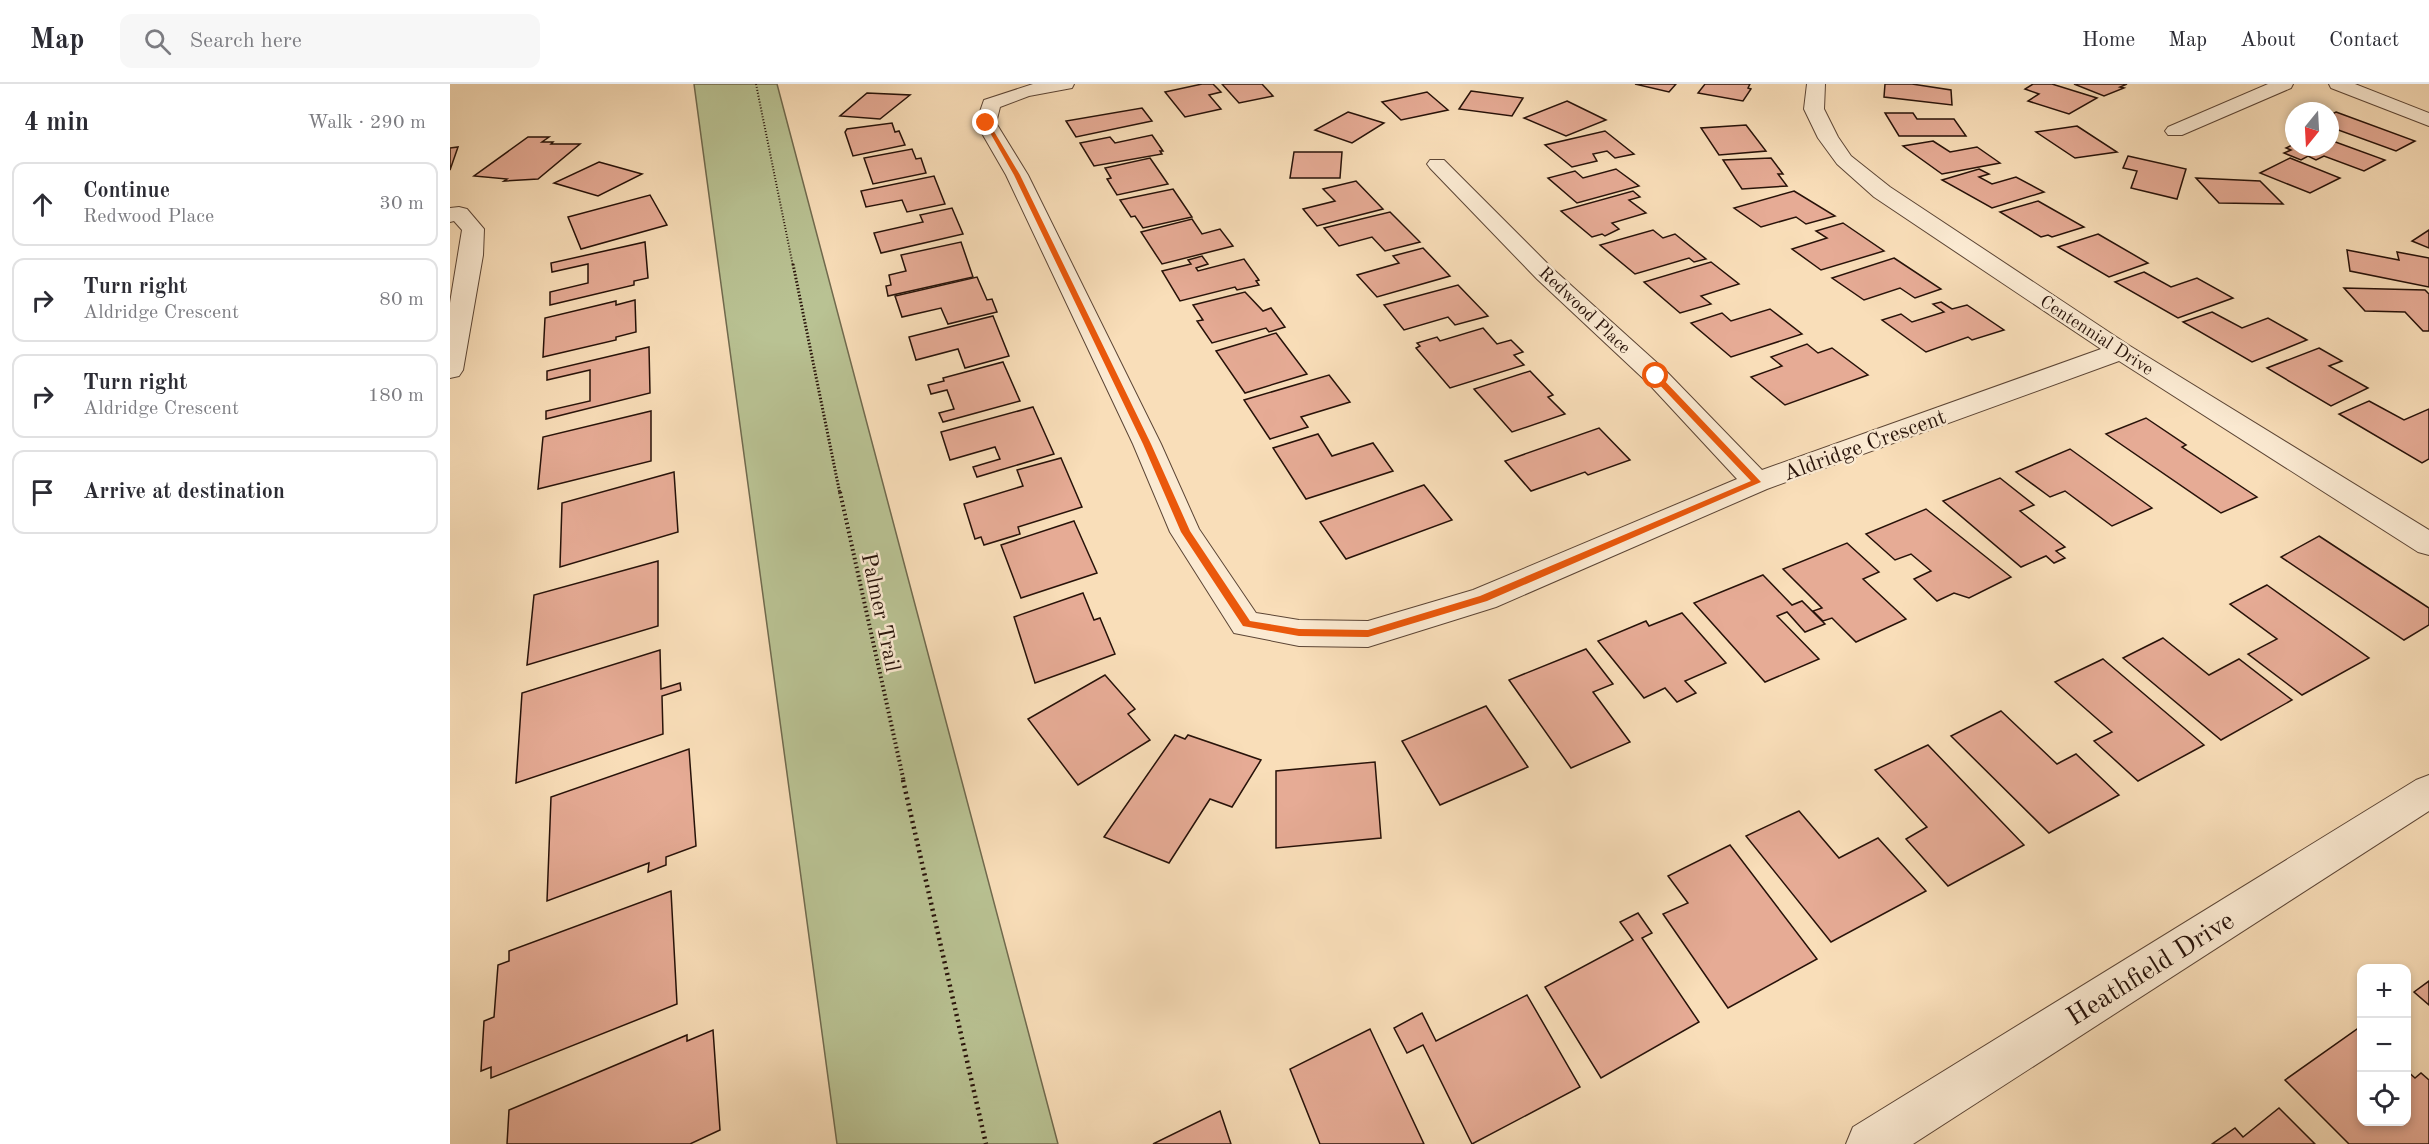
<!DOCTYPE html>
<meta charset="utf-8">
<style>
:root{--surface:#fff;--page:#f7f7f7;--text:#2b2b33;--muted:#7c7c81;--line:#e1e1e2}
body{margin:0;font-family:"Old Standard TT",serif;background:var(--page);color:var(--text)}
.controls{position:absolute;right:18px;bottom:18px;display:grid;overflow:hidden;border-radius:12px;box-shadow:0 3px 9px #0003}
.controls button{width:54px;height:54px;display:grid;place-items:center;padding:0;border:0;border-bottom:2px solid var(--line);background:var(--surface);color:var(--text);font:30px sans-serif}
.compass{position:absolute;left:1835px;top:18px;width:54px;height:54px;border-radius:50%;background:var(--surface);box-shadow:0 3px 9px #0003;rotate:198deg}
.stop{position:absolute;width:18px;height:18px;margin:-14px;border:4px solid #ea580c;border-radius:50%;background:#fff}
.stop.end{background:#ea580c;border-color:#fff;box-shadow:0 2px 6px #0008}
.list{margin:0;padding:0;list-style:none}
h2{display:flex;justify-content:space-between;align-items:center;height:78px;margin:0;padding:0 24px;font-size:26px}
h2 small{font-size:20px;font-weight:400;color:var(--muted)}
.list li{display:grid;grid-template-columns:39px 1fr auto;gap:18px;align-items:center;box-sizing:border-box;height:84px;margin:0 12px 12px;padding:0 12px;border:2px solid var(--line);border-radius:12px}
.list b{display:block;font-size:22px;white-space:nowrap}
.list p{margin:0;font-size:20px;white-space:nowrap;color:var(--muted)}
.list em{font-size:20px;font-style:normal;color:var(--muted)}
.icon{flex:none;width:33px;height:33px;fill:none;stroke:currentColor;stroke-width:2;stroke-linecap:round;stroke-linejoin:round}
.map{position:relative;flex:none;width:1979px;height:1060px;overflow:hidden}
header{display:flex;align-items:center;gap:36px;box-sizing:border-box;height:84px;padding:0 30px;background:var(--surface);border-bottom:2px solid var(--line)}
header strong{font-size:28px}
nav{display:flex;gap:33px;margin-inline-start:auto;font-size:21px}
.search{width:420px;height:54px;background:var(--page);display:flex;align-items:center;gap:15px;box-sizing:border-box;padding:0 21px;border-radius:12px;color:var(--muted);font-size:22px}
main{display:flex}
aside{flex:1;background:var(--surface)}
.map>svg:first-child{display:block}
</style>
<header>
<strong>Map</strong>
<div class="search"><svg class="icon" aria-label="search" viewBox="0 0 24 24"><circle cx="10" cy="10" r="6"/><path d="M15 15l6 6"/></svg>Search here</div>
<nav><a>Home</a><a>Map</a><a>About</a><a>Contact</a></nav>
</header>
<main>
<aside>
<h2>4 min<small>Walk · 290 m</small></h2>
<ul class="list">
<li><svg class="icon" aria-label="ahead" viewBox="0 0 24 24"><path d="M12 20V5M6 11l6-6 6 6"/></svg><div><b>Continue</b><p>Redwood Place</p></div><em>30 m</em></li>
<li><svg class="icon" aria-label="right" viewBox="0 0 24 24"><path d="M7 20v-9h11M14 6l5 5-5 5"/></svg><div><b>Turn right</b><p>Aldridge Crescent</p></div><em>80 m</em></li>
<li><svg class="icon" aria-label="right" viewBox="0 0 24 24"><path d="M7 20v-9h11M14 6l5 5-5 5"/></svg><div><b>Turn right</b><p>Aldridge Crescent</p></div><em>180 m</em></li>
<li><svg class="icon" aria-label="arrive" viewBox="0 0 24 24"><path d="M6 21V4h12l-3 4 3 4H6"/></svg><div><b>Arrive at destination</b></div></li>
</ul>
</aside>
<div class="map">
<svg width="1979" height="1060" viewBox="0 0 1979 1060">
<rect width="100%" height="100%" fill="#f9deb9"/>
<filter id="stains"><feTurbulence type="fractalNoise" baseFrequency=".00333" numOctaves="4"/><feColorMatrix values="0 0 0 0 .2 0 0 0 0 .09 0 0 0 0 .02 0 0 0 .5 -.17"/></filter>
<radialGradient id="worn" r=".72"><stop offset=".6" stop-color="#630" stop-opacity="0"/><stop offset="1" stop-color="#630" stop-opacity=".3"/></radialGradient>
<path fill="#b9c293" stroke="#706a4e" stroke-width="1.5" d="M244,0H327L608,1060H387Z"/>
<g fill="#e6ab95" stroke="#271209" stroke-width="1.5">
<path d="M752,0H763L771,8L759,11L771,25L735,33L715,8Z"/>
<path d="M772,0H812L823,12L789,19Z"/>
<path d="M1185,0H1226L1219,8Z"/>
<path d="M1255,0H1300L1298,4L1301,5L1293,17L1248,9Z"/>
<path d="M1435,0H1462L1501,6L1502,21L1434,13Z"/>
<path d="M1583,0H1602L1647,14L1619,30L1578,17L1589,10L1575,5Z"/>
<path d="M1624,0H1677L1670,3L1674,4L1654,12Z"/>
<path d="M1021,7L1073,14L1062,32L1009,25Z"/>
<path d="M977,8L998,26L951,36L932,18Z"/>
<path d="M417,9L460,11L430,35L390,32Z"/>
<path d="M1117,17L1156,36L1116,52L1074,34Z"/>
<path d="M692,24L702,37L626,53L616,37Z"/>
<path d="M898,28L934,39L902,59L865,46Z"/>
<path d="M1886,28L1965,57L1946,67L1880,43V31Z"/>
<path d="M1435,29H1463L1467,35H1504L1516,52H1449Z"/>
<path d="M442,39L445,48L449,47L455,61L403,72L395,48L397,45Z"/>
<path d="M1296,41L1316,67L1269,71L1251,44Z"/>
<path d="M1627,42L1667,68L1625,74L1586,48Z"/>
<path d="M1155,47L1184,70L1165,74L1157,67L1143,70L1147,77L1122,83L1095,61Z"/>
<path d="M702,51L713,67H710L712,70L644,82L630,59L660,53L665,59Z"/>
<path d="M78,53H99L92,58H103L101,60H130L88,95L54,97L57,95L24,92Z"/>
<path d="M1880,56L1935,76L1914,87L1874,72L1866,76L1858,72L1851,76L1834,69L1841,66L1836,64L1844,60V63H1880Z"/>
<path d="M1483,57L1500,68L1527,63L1550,79L1492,90L1453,62Z"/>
<path d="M8,63L0,86V64Z"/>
<path d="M462,65L466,75L471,74L476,89L423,100L414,74Z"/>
<path d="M844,68H892L890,94H840Z"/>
<path d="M1678,72L1736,85L1727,115L1681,104L1687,87L1673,84Z"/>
<path d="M700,74L718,100L667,111L657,95L661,94L655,84Z"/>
<path d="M1321,74L1333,90H1328L1337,102L1292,105L1273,76Z"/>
<path d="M1840,74L1890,94L1860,109L1810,89Z"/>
<path d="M149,78L192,90L148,112L104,99Z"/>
<path d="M1166,85L1189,102L1127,119L1098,94L1125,87L1133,94Z"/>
<path d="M1529,85L1539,90L1529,93L1542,100L1566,93L1594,108L1542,124L1492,96Z"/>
<path d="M484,92L495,120L457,128L452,116L416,123L411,107Z"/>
<path d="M1746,94L1810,97L1833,120L1769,119Z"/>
<path d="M906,97L933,125L867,142L853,125L885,117L873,105Z"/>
<path d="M723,105L742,133L693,144L685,132L681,133L670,116Z"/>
<path d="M1183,107L1190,113L1179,116L1196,129L1162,139L1169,145L1155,152L1152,150L1142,153L1111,127Z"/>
<path d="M1344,107L1385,132L1356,140L1346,133L1311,143L1284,124Z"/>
<path d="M200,111L217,141L131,165L118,133Z"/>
<path d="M1588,117L1634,143L1602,153L1598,151L1591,153L1550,128Z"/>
<path d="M502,124L513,150L431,169L424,149L473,138L470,131Z"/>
<path d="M940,128L970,158L935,167L922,153L889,162L874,144Z"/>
<path d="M742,135L752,150L770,145L783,162L712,180L691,148Z"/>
<path d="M1393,139L1434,167L1371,186L1342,165L1377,154L1366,147Z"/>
<path d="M1203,146L1213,154L1225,150L1256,175L1244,178L1239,174L1185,190L1150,161Z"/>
<path d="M1979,146V164L1962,157Z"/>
<path d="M1648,150L1698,179L1659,193L1608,163Z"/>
<path d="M195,158L198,194L184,197V201L100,221V208L138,199V180L102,188L101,179Z"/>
<path d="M511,158L523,193L438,212L436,202L441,201L439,191L456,187L451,171Z"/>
<path d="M973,164L1000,192L927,213L907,191L949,179L943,172Z"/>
<path d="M1897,166L1949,176L1947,168L1979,174V203L1900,187Z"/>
<path d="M752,172L758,180L746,184L748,187L794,175L809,196L806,197L809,201L787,206L785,203L730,217L712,187L741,180L738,176Z"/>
<path d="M1444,174L1491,205L1465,214L1450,204L1414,216L1382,194Z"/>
<path d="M1261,178L1289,200L1251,212L1261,220L1230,229L1194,198Z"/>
<path d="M1694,188L1721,203L1747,194L1783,214L1728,234L1665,198Z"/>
<path d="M527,193L537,216L542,215L547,228L498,240L491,224L452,233L445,212Z"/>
<path d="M1008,201L1038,232L1005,241L998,233L954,246L934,221Z"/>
<path d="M1894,204L1975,206L1979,210V247H1973L1955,228L1915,227Z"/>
<path d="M795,208L813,227L821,224L835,243L819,248L816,244L762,259L747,237L753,236L743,221Z"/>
<path d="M185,216L186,248L166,253V256L93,273L95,234L166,217V221Z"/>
<path d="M1491,218L1502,225L1517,221L1554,246L1522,256L1518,253L1476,268L1432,236L1451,230L1462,238L1494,228L1483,220Z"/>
<path d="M1320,225L1352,250L1281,273L1241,239L1272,229L1281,237Z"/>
<path d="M1762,228L1792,244L1818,234L1857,256L1802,278L1733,238Z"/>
<path d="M543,232L559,272L515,284L508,265L466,276L459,253Z"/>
<path d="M1033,244L1047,260L1061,256L1073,268L1064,271L1074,281L1000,304L966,264L970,262L967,259L987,253L990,257Z"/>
<path d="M826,249L857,290L795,309L766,267Z"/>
<path d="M1357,260L1368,269L1382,264L1418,291L1335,321L1301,293L1332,282L1321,273Z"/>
<path d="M199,263L200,309L96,335V327L140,317V286L97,296V287Z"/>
<path d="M1869,264L1892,277L1879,282L1918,304L1881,322L1817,284Z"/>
<path d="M553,278L570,317L493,338L489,329L504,325L497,306L481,310L478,301L494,297L493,294Z"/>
<path d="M1080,287L1103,311L1098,313L1115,330L1062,348L1024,305Z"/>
<path d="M879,291L900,318L851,333L858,343L820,355L794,316Z"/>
<path d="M1919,317L1954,336L1979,325V375L1972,379L1889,330Z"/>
<path d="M583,323L604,370L527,393L523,383L550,375L545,363L500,376L491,348Z"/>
<path d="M201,327V377L88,405L93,353Z"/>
<path d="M1696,334L1736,361L1732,363L1807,413L1771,429L1656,350Z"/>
<path d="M1149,344L1180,376L1138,391L1135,388L1081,407L1055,377Z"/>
<path d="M868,350L882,372L923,359L943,387L856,415L823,364Z"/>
<path d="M1620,365L1702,424L1662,442L1615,407L1600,413L1566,388Z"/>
<path d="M611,374L632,423L568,443L570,450L534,461L531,453L525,455L514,420L573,402L567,386Z"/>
<path d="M224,388L228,448L110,483L112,419Z"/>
<path d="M1550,394L1584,421L1570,427L1615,463L1606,467L1615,474L1604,479L1596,472L1571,483L1493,417Z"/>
<path d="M974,401L1002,436L896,475L870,438Z"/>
<path d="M1476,425L1561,493L1519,514L1504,509L1487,517L1464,495L1481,487L1461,470L1445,476L1416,450Z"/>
<path d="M624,437L647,489L571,514L551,461Z"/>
<path d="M1869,452L1979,524V541L1954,556L1831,473Z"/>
<path d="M1397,459L1429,488L1413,495L1456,535L1406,558L1382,534L1373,537L1363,527L1372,524L1333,485Z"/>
<path d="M208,477V542L77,581L84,511Z"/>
<path d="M1313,491L1342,521L1352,517L1375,540L1355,548L1337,528L1327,532L1369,575L1315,598L1244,519Z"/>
<path d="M1817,501L1919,574L1852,611L1798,570L1827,555L1780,520Z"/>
<path d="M633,509L644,536L650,534L665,570L585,599L564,533Z"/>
<path d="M1232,529L1276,579L1235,597L1246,609L1227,618L1215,604L1194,614L1148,557L1196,537L1199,542Z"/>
<path d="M1713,554L1759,591L1789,575L1842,616L1771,656L1673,574Z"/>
<path d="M1136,565L1163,600L1143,608L1180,658L1121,684L1059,596Z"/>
<path d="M210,566L211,605L230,599L231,606L212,612L213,650L66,699L72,609Z"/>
<path d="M1653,575L1754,661L1688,697L1644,657L1662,648L1605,598Z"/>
<path d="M655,591L685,625L678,630L700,656L628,701L578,635Z"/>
<path d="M1036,622L1078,683L990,721L952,657Z"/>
<path d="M1551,627L1607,680L1626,670L1669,711L1599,749L1501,652Z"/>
<path d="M725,651L735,655L738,651L811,676L782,723L760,715L719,779L654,753Z"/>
<path d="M1478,661L1574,761L1498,802L1456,755L1477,743L1425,686Z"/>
<path d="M239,665L246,762L216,773V781L198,788L199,779L97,817L101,713Z"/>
<path d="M925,678L931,754L826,764V687Z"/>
<path d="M1349,727L1389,774L1428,754L1476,807L1381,858L1296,752Z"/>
<path d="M1280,761L1367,875L1278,924L1213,830L1238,819L1218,792Z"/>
<path d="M221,807L227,920L41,994V983L31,987L34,937L44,933L48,881L59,877V867Z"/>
<path d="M1188,829L1202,849L1192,854L1249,938L1151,994L1095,903L1183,856L1170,838Z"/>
<path d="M1979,897V921L1964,908Z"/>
<path d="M1077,911L1130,1003L1022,1060L973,961L957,969L944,944L972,929L986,957Z"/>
<path d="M1910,943L1912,1038H1956V986L1965,994L1971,989L1979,996V1060H1899L1835,996Z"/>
<path d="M920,945L974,1060H870L840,985Z"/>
<path d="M263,946L270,1046L240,1060H57L59,1026L237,951V957Z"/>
<path d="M1829,1024L1865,1060H1762L1785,1044L1793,1053Z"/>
<path d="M770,1027L781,1060H703Z"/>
</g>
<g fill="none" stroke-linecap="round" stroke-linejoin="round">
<g stroke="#5c4535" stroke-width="2">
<g id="minor">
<path d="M583,0H624L622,4L579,12L550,23L546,39L578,91L711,360L749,445L806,529L849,536L918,537L1023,506L1287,395L1197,298L1087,195L980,84L977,80L980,76H994L1103,185L1215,286L1312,386L1651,265L1424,113L1387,80L1368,54L1354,25L1357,0H1375L1374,25L1388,53L1401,72L1440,103L1680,262L1979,446V471L1968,468L1669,277L1317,405L1046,523L918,563L849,562L784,549L720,448L683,360L556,91L526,39L534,16Z"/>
<path d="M1818,0H1843L1841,4L1732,51H1718L1715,47L1718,43Z"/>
<path d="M1879,0H1905L1979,29V42L1881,4Z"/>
<path d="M9,123L17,125L34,145L33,171L13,286L9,292L0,294V219L12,146L4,137L0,138V124Z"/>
<path d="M1979,691V727L1463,1060H1396L1403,1043L1966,696Z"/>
</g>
</g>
<path stroke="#271209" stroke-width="2" stroke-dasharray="1 2" stroke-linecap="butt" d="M306,0L343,182"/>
<path stroke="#271209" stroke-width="3" stroke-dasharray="1.5 2" stroke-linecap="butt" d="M343,180L390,410"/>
<path stroke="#271209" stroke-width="4" stroke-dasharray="1.5 3" stroke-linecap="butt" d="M390,408L454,698"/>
<path stroke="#271209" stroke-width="4.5" stroke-dasharray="2 4" stroke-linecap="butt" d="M453,696L536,1060"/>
<use href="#minor" fill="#fbead2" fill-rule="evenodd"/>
</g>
<path fill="#ea580c" d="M534,38L539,39L570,91L701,360L740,447L800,537L849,545L918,546L1030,512L1301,397L1203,294V291H1209L1311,398L1037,517L918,553L849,552L793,542L731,448L693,360L564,91Z"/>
<g text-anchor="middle" stroke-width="5" stroke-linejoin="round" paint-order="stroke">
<g font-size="18" fill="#271209" stroke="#fbead2">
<text transform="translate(1135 226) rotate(43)" y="6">Redwood Place</text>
<text transform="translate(1647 251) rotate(33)" y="6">Centennial Drive</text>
</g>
<g font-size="22" fill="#271209" stroke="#fbead2">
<text transform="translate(1414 360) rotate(-20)" y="8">Aldridge Crescent</text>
<text transform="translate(432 528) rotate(78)" y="8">Palmer Trail</text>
</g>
<g font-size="27" fill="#271209" stroke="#fbead2">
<text transform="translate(1700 884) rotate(-32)" y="9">Heathfield Drive</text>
</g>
</g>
<rect width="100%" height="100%" filter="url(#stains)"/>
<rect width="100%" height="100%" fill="url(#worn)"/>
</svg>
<div class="controls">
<button>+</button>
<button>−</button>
<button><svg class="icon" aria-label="locate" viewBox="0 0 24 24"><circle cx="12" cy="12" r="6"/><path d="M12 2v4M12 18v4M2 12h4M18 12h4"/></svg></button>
</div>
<svg class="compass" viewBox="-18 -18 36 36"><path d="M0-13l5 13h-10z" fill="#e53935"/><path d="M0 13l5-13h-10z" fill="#7c7c81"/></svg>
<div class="stop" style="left:1206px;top:292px"></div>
<div class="stop end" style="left:536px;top:39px"></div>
</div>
</main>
